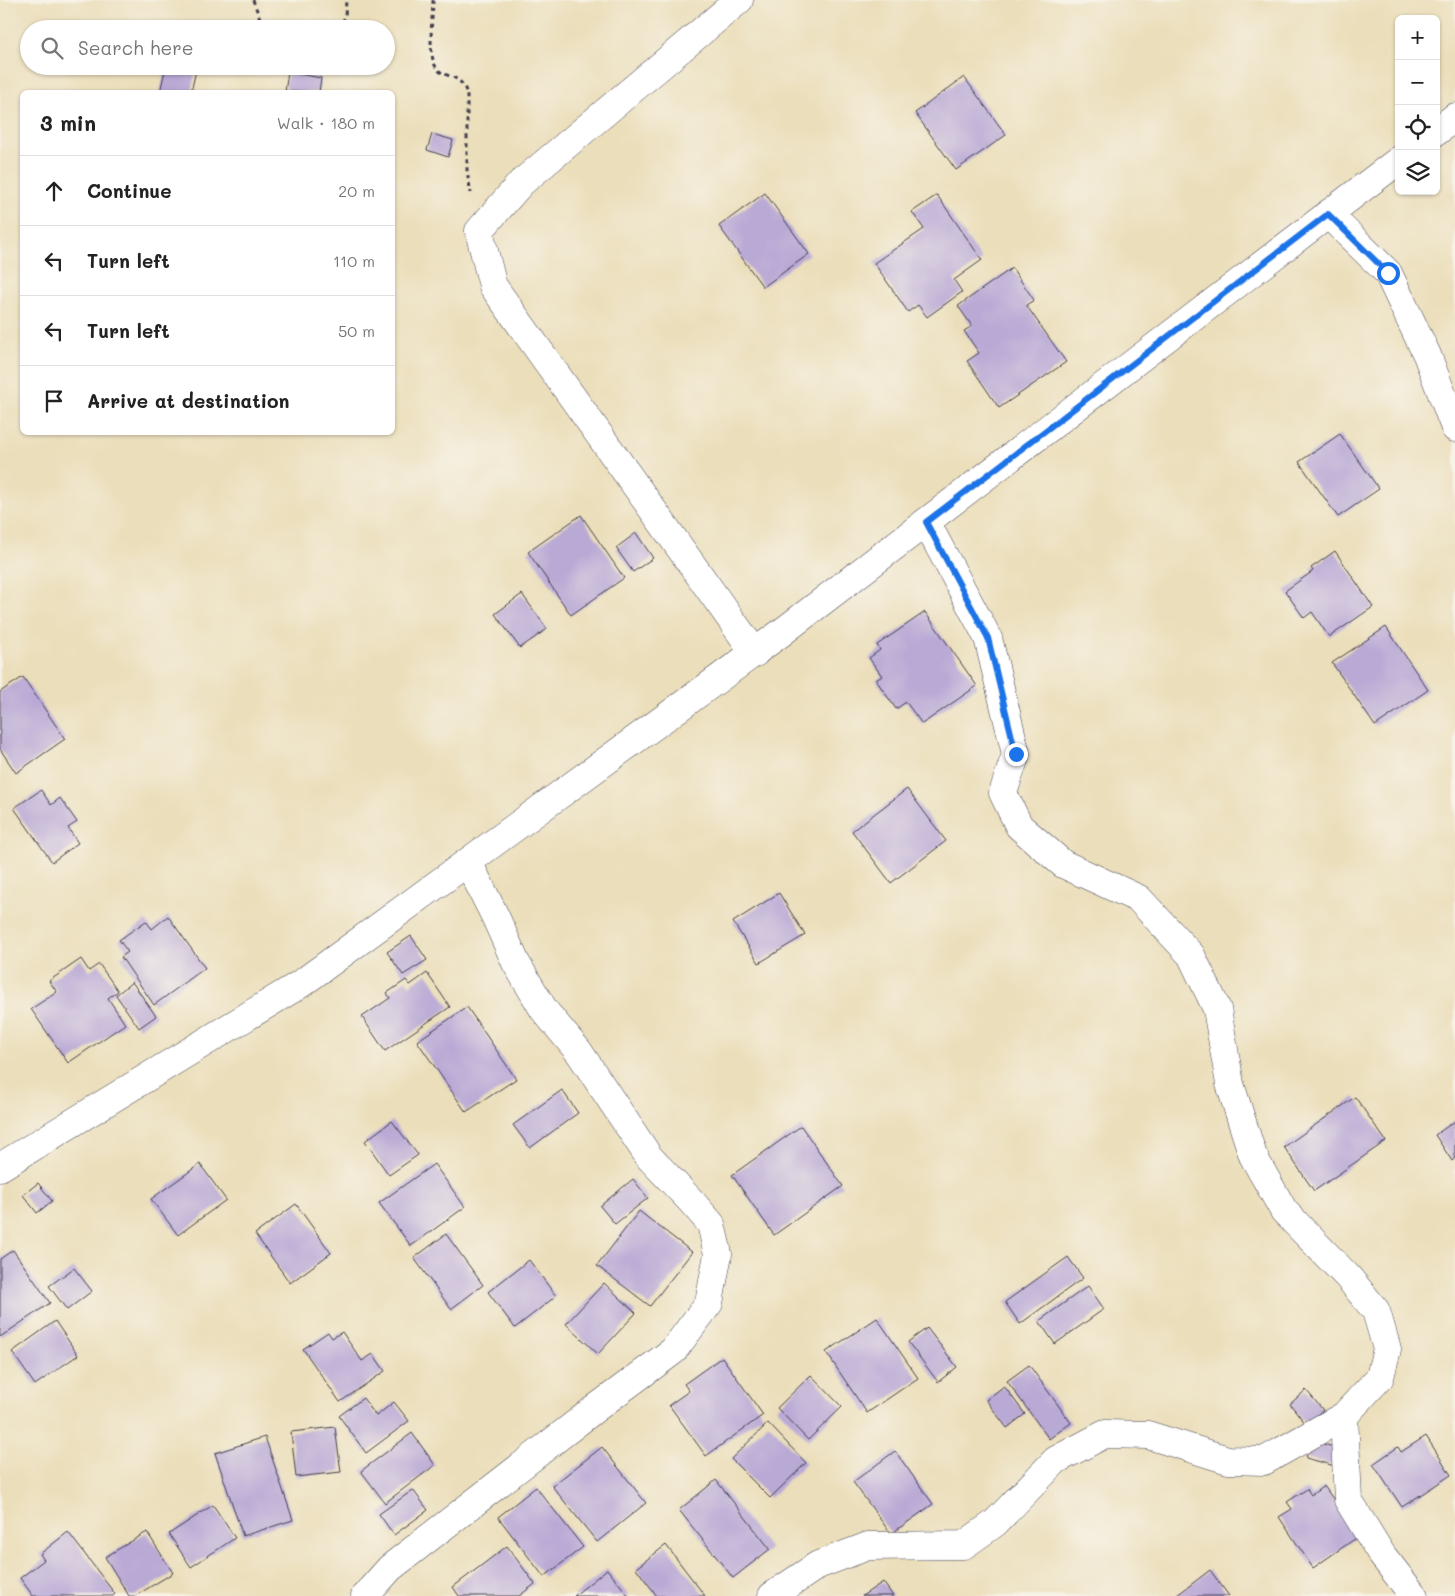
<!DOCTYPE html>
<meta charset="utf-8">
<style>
:root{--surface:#fff;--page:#f2f2f2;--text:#222;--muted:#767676;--line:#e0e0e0}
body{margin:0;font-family:Mali,sans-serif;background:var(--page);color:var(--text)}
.controls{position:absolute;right:15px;top:15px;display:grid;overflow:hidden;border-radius:8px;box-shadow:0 1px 4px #0004}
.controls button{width:45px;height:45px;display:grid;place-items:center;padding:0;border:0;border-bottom:1px solid var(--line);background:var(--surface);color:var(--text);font:25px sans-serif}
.stop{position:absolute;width:15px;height:15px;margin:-11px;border:4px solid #1a73e8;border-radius:50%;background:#fff}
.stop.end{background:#1a73e8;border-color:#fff;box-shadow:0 1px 5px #0008}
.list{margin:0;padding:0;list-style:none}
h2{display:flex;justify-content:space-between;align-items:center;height:65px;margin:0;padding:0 20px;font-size:21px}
h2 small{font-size:16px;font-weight:400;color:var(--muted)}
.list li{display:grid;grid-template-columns:32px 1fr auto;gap:15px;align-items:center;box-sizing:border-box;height:70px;padding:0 20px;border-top:1px solid var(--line)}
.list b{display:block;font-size:19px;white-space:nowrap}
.list em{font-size:16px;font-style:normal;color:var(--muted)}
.icon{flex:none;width:28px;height:28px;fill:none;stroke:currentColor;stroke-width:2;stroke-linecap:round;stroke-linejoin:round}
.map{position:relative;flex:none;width:1455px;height:1596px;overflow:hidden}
.search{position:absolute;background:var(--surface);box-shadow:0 1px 4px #0004;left:20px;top:20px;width:375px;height:55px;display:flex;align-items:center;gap:12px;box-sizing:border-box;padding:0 18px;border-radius:28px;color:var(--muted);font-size:19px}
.panel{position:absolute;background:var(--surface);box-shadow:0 1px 4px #0004;left:20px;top:90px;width:375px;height:345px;border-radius:8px}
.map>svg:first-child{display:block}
</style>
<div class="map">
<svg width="1455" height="1596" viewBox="0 0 1455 1596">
<rect width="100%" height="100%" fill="#f7f3e8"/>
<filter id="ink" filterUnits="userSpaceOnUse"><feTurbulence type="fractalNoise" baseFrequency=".02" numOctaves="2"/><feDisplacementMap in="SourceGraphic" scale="10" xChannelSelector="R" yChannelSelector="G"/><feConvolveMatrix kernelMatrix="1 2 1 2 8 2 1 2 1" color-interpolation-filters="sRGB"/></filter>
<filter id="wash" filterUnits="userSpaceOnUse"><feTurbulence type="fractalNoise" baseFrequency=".0096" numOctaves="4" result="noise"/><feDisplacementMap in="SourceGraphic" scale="20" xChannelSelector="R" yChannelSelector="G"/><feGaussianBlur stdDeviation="1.12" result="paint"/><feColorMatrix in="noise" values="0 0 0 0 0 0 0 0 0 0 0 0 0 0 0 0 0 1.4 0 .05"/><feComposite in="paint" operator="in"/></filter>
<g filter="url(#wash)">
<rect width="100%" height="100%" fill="#ebdeba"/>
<g id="blocks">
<g fill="#b9a9d5">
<path d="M166,66H197L191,92H160Z"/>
<path d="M288,72L321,78L319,92H285Z"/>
<path d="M964,77L1006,135L956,170L915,113Z"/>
<path d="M432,134L453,140L448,157L427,150Z"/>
<path d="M765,193L809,254L763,287L719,226Z"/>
<path d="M937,195L982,260L954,280L962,292L927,317L918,305L908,312L874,263L924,229L912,212Z"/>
<path d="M1012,268L1034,300L1026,305L1066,362L999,408L967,361L979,353L964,331L972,326L958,306Z"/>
<path d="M1340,434L1379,489L1338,517L1299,462Z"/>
<path d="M581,515L624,578L571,615L528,552Z"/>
<path d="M636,533L653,558L633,572L616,548Z"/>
<path d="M1335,551L1373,607L1329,637L1312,612L1304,618L1285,591L1313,571L1311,568Z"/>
<path d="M522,594L547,629L520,648L495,614Z"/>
<path d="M925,612L977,686L922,724L906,702L896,709L876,680L882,676L869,658L880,650L877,645Z"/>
<path d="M1386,627L1428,690L1375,726L1332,663Z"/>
<path d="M23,677L65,739L16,773L0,749V692Z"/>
<path d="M907,789L946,841L891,883L852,831Z"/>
<path d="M41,790L51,805L60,798L77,822L68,828L78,843L52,862L14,808Z"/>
<path d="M779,893L805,935L759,963L733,922Z"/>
<path d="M168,916L205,968L154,1005L121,957L128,952L119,940L146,921L152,929Z"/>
<path d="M411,936L427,960L403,975L387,952Z"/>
<path d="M81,959L89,971L99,964L118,991L108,998L125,1024L68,1063L31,1009L57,992L49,981Z"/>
<path d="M427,973L450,1007L385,1051L362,1017L390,998L387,993L406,980L410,985Z"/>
<path d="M132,982L156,1016L139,1028L116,995Z"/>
<path d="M467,1007L516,1079L466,1112L417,1041Z"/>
<path d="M562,1090L578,1113L530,1148L513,1125Z"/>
<path d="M1355,1097L1386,1141L1314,1191L1284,1147Z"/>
<path d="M392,1121L418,1155L389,1175L365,1141Z"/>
<path d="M1455,1121V1158L1452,1161L1435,1135Z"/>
<path d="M801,1126L843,1186L774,1235L732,1175Z"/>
<path d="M200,1164L226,1200L178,1235L151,1199Z"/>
<path d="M434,1164L465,1207L411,1246L379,1203Z"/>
<path d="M633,1179L648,1198L615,1224L600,1206Z"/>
<path d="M38,1183L52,1201L37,1213L23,1195Z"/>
<path d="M296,1204L331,1253L290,1283L255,1234Z"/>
<path d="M639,1211L692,1252L650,1306L597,1266Z"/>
<path d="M446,1234L483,1285L451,1309L414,1258Z"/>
<path d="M13,1250L50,1303L0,1337V1259Z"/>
<path d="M1068,1257L1083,1278L1020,1324L1005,1302Z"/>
<path d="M529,1260L556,1296L515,1328L488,1292Z"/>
<path d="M74,1268L92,1291L67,1310L49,1286Z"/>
<path d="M604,1283L636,1313L598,1354L566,1324Z"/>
<path d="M1088,1286L1104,1309L1055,1344L1039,1321Z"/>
<path d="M877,1318L918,1378L867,1413L826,1352Z"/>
<path d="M55,1321L78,1355L35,1385L12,1352Z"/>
<path d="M927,1328L957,1367L938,1382L908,1342Z"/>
<path d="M328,1332L332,1338L342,1332L362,1361L373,1354L385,1371L340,1402L303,1349Z"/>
<path d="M722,1357L763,1415L706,1456L669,1405L689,1391L684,1384Z"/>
<path d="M1029,1365L1071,1423L1049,1439L1007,1381Z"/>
<path d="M811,1375L842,1407L808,1440L777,1408Z"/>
<path d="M1004,1386L1025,1414L1007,1428L986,1400Z"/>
<path d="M1306,1390L1323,1410L1306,1424L1290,1404Z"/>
<path d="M363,1398L376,1416L394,1402L409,1421L366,1453L339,1416Z"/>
<path d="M768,1423L806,1463L770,1498L731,1459Z"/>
<path d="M335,1427L341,1472L296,1477L291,1432Z"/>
<path d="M412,1433L435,1465L385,1503L361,1471Z"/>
<path d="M1426,1436L1451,1475L1402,1507L1373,1464L1398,1447L1401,1452Z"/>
<path d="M265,1437L293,1520L243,1536L215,1453Z"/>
<path d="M1311,1440L1340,1449L1335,1466L1306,1458Z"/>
<path d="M602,1447L646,1503L597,1542L552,1486Z"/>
<path d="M895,1451L933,1504L891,1534L853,1482Z"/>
<path d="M716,1480L770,1549L733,1578L679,1510Z"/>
<path d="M1324,1486L1359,1536L1313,1568L1279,1517L1292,1509L1287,1502L1307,1489L1311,1495Z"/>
<path d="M536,1487L583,1547L544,1577L498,1517Z"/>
<path d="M413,1490L428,1510L394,1535L379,1514Z"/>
<path d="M213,1505L235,1538L191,1567L169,1534Z"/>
<path d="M68,1532L115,1594L113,1596H33L20,1578L44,1560L40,1554Z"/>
<path d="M147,1532L173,1573L135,1596H129L105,1557Z"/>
<path d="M666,1545L705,1596H657L636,1568Z"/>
<path d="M507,1546L535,1584L519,1596H459L453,1587Z"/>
<path d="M607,1569L629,1596H574Z"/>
<path d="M1210,1570L1229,1596H1176Z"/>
<path d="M883,1582L893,1596H862Z"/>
</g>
</g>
</g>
<g filter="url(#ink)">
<use href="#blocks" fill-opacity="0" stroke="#403e4e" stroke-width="1"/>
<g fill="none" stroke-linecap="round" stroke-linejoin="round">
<g stroke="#403e4e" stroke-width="29">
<g id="minor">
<path d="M739,0L521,183L479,231L493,286L755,653"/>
<path d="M1436,132L1455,117"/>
<path d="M1328,214L1388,273L1427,355L1455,428"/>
<path d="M0,1167L302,983L781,633L1399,160"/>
<path d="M1344,1416L1348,1500L1382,1555L1414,1596"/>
<path d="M365,1596L390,1568L596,1408L673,1351L709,1303L718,1254L711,1224L691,1201L649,1157L579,1052L544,1010L516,963L495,916L468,862"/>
<path d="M772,1596L818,1565L868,1546L964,1545L995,1523L1056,1460L1105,1434L1148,1435L1228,1460L1264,1461L1344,1416L1380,1377L1387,1349L1376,1311L1348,1277L1284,1211L1253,1156L1230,1084L1217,1009L1191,955L1139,899L1063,864L1019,826L1003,793L1016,754L988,638L926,522"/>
</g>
</g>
<g stroke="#403e4e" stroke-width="3" stroke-dasharray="4 4" stroke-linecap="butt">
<path d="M253,0L264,29"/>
<path d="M433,0C433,16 427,53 436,67C444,80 460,71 467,94V172L471,193"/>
<path d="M339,29L345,17L346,0"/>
</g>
<use href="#minor" stroke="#fff" stroke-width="28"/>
</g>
</g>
<g fill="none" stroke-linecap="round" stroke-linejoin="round" filter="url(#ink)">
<path stroke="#1a73e8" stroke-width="6" d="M1016,754L988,638L926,522L1328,214L1388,273"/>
</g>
</svg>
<div class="controls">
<button>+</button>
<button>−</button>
<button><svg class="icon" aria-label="locate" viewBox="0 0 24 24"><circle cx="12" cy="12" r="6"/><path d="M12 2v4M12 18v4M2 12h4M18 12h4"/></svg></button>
<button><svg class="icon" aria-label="layers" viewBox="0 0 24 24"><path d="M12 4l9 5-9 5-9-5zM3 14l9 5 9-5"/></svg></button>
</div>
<div class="stop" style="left:1388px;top:273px"></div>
<div class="stop end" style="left:1016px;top:754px"></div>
<div class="search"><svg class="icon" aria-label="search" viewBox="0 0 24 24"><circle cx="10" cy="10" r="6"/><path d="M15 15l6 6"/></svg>Search here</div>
<section class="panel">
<h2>3 min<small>Walk · 180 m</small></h2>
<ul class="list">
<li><svg class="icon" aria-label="ahead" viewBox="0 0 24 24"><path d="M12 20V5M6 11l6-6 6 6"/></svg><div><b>Continue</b></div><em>20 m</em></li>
<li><svg class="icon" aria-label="left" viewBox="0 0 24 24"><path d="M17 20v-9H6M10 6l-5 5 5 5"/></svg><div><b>Turn left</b></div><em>110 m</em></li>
<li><svg class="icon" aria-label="left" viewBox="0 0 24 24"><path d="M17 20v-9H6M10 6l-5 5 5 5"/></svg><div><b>Turn left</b></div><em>50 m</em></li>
<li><svg class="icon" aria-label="arrive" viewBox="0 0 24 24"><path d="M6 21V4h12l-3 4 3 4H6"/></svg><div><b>Arrive at destination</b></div></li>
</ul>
</section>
</div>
